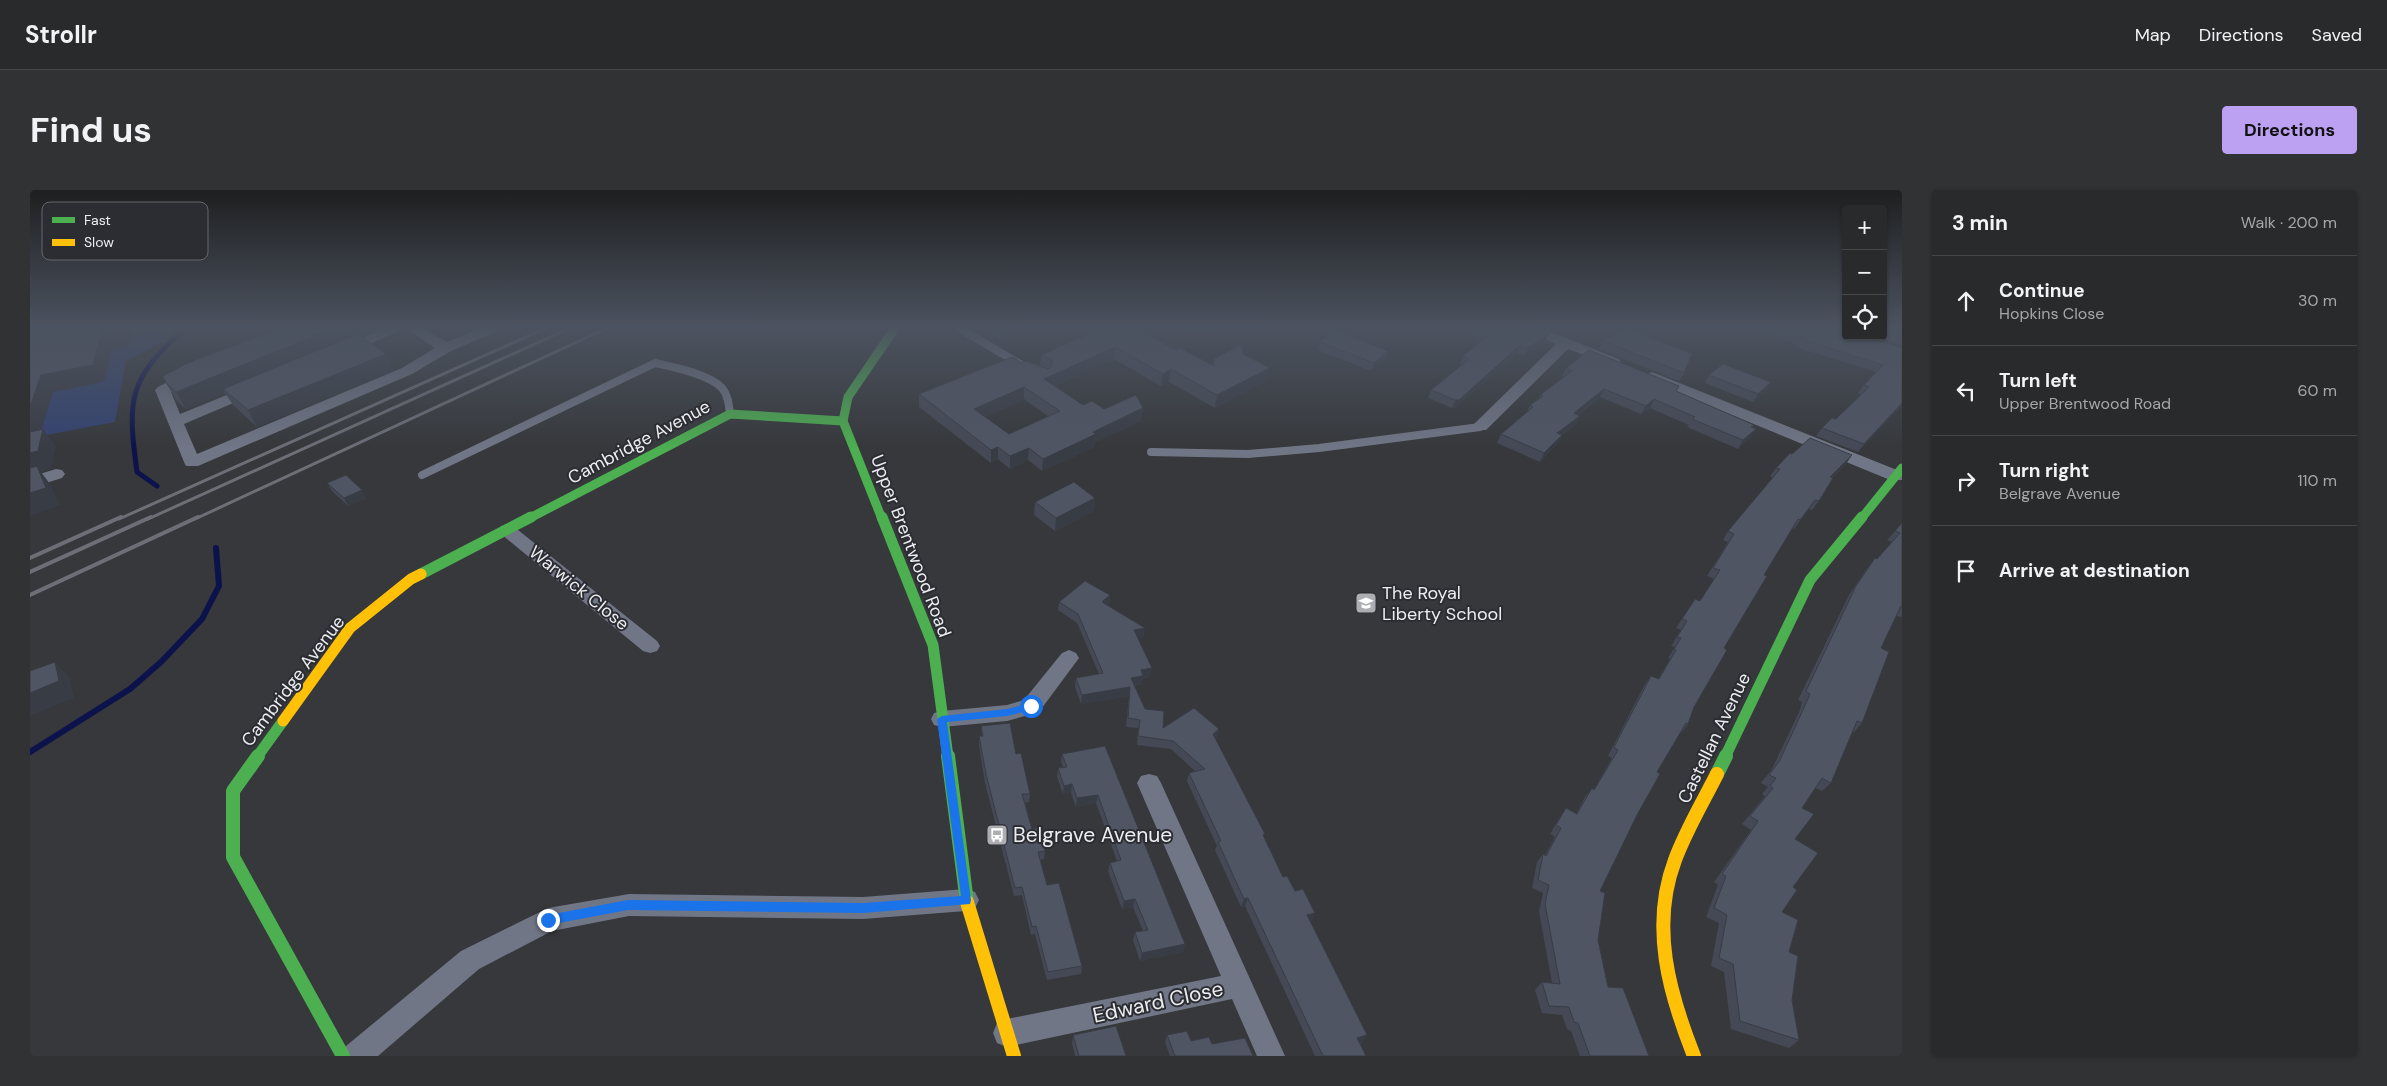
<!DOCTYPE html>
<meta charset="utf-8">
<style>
:root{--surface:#282a2c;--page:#303234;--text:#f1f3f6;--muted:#a5a7a9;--line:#444648;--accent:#bca0f2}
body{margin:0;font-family:"DM Sans",sans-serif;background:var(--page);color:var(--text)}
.controls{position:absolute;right:15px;top:15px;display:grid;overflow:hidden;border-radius:5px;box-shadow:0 1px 4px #0004}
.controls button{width:45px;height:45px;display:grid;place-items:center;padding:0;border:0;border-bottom:1px solid var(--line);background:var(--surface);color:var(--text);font:25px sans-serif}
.stop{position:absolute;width:15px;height:15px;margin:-11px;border:4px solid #1a73e8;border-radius:50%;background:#fff}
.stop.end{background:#1a73e8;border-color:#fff;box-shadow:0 1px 5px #0008}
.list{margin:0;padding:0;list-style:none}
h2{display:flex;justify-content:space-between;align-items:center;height:65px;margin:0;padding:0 20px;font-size:21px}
h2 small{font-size:16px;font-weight:400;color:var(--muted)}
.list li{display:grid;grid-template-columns:32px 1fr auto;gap:15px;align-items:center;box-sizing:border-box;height:90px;padding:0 20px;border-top:1px solid var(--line)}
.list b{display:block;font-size:19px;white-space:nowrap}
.list p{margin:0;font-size:16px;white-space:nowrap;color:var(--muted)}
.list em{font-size:16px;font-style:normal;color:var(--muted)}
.icon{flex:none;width:28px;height:28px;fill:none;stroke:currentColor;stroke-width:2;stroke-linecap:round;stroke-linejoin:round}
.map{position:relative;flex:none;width:1872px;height:866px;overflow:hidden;border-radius:5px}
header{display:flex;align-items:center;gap:30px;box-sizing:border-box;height:70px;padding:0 25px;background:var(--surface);border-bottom:1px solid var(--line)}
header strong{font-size:24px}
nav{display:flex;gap:28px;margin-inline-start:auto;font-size:18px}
.intro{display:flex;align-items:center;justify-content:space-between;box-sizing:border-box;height:120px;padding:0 30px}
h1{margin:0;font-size:35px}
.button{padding:12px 22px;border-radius:5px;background:var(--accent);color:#111;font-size:18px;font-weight:700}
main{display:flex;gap:30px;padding:0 30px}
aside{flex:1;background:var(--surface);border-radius:5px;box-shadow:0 1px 4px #0004}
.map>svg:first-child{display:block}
</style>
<header>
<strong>Strollr</strong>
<nav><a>Map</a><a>Directions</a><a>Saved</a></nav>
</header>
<div class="intro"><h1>Find us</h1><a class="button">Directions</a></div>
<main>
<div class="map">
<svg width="1872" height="866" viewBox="0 0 1872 866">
<rect width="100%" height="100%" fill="#36383b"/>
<path fill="#344371" d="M0,138H145L140,148L96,171L85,232L0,248Z"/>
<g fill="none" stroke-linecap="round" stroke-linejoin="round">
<path stroke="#0c124b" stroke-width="5" d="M127,296L107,282C97,208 98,190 155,138"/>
<path stroke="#0c124b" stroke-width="6" d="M0,562L100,499L131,472L172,429L189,396L186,358"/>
<g stroke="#717686" stroke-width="8">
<path d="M929,138L990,174"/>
<path d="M1121,262L1218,264L1289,258L1450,237"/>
<path d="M392,285L625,173C643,177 679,184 692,198C698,205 699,215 700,224"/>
</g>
<g fill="#717686" fill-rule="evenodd">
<path d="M356,138H392L417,152L451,138H470L468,141L421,161L382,184L168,276H156L154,272L125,200L128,197L157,182H167L170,185L167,188L141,202L150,224L219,196H229L232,199L229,202L154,234L167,264L372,178L405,158L375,138L318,164H308L306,161L308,158Z"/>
<path d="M1492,138H1511L1589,169L1591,172L1584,176L1538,159L1456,240H1444L1442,237L1444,234L1526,154L1494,141Z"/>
<path d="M1622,182L1872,282V290H1860L1617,190L1614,187L1617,184Z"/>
<path d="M26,279L32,280L35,284L32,288L0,298V287Z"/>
<path d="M477,334L483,336L627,451L630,456L627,461L620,463L613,461L471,344L468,340L471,336Z"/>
<path d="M1039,460L1046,463L1049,468L1009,522L977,531L912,537L904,535L901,529L904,523L912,521L977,515L994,510L1032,463Z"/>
<path d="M1119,584L1127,586L1131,593L1255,866H1227L1202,809L977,857L967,853L963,843L967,833L977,829L1191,786L1107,593L1111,586Z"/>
<path d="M936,699L945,702L949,710L945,718L936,721L833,729L599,726L522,741L449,779L348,866H312L316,856L431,761L518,718L599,704L833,707Z"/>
</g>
<g stroke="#4caf50" stroke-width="9">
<path d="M498,329L700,224L813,231"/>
<path d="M852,329L813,231L818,207L865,138"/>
<path d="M1831,329L1872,278"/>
</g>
<g stroke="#4caf50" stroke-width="11">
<path d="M852,327L903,455L918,567"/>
<path d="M391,384L501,327"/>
<path d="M227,567L253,531"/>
<path d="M1695,567L1780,390L1832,327"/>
</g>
<g stroke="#4caf50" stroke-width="14">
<path d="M228,566L203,601V667L313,866"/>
<path d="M918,566L937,712"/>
<path d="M1687,584L1696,566"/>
</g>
<path stroke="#ffc107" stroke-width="11" d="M253,531L320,438L381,389L391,384"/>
<g stroke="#ffc107" stroke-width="14">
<path d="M937,712L984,866"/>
<path d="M1664,866C1639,803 1620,736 1645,670C1656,640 1673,612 1687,584"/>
</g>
<g stroke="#6d6f77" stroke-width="3">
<path d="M89,329L516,138"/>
<path d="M118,329L540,138"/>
<path d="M165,329L577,138"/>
</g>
<g stroke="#6d6f77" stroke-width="4">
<path d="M0,368L91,327"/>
<path d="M0,382L121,327"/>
<path d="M0,405L168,327"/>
</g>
</g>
<g fill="#454955" fill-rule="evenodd">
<path d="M251,138H352L331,146L363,180L227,237L203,215L195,203L156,219L146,210L136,193Z"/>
<path d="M422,138H441L433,141L426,140Z"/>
<path d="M952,138H1002L972,150Z"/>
<path d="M1052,138H1105L1146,160L1182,175L1184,169L1213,164L1237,190L1185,218L1139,192L1131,196L1084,169L1025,196L1053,215L1074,219L1111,231L1065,252V257L1012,281L998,270L980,279L968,269L961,273L889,217V204L992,173L1010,176L1011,165L1061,143ZM994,209L1018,226L979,244L955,227Z"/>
<path d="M1159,138H1187L1186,142L1159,140Z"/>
<path d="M1425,138H1503L1515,152L1494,166L1487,163L1426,217L1422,218L1398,208L1401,200L1432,175L1430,174L1433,166L1453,150Z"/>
<path d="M1515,138H1537L1529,143Z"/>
<path d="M1721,138H1809L1816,140L1815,138H1816V146L1872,158V215L1828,262L1786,246L1792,238L1806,229L1832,205L1828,203L1834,195L1846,182L1769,158L1770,156Z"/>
<path d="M1853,138H1872V155L1846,146H1853Z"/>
<path d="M1573,151L1654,183L1649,191L1569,159Z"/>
<path d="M1290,152L1356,169L1341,181L1288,160Z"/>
<path d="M1536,178L1646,201L1724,235L1722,238L1721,247L1708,259L1657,237L1659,235L1620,218L1611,224L1570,207L1548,225L1546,234L1532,245L1528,253L1510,272L1467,253L1471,244L1497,222L1500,215L1509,209L1510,205L1534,187L1532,186Z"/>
<path d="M1679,185L1741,192L1736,200L1723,212L1675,193Z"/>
<path d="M1762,264L1816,274L1802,288L1789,311L1782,320L1779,319L1764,339L1762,338L1734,385L1694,458L1664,517L1658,534L1651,543H1650L1627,582L1570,701L1568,750L1578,797L1619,866H1550L1541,841L1537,839L1532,825L1512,823L1505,800L1512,792L1522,793L1509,722L1513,703L1502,698L1507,672L1513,664L1515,665L1525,647L1520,644L1530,627L1536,618L1546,624L1555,607L1562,598L1564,599L1582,568L1578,566L1615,494L1621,486L1628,489L1640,469L1638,468L1645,457L1641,456L1651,440L1646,438L1665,409L1670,411L1684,389L1677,386L1698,352L1693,350L1698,341L1743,288L1740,286L1746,278Z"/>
<path d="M297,293L336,308L318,316L302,301Z"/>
<path d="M1065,308L1064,321L1025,341L1004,325L1005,312Z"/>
<path d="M1872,333V427L1866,426L1851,458L1832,533L1824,542H1822L1801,593L1792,601L1785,598L1772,618L1765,649L1763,697L1752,722L1759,762L1762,810L1769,850L1759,858L1701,839L1694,782L1681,776L1689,733L1676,727L1688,695L1684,692L1721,640L1712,634L1735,606L1732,604L1738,597L1731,593L1742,579L1770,520L1772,512L1768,510L1819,405L1838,377L1845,368L1847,369L1862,352L1857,350Z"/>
<path d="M1080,405L1079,414L1077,415L1114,447L1108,448L1120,487L1113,488L1111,494L1104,496L1115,519L1133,538L1189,539L1187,548L1185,549L1253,687L1265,701L1282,731L1280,732L1337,845L1333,852L1330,853L1336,866H1285L1215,716L1211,717L1185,660L1187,656L1157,591L1159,583L1165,581L1141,559L1107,555L1108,538L1096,537L1099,506L1051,514L1045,497L1046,488L1069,484L1047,433L1028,420L1029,412Z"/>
<path d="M951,536L986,564L1000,604L999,612L995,613L1002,639L1015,661L1014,669L1010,670L1017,695L1052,776L1051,784L1017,790L1005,744L1001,745L992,705L984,706L955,593L949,555V546H952Z"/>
<path d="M1075,556L1155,754L1153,762L1110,771L1103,750L1105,742L1113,741L1103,717L1092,719L1078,681L1080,673L1087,671L1066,613L1046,617L1041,603L1033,604L1027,587L1028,578L1033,577L1031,572L1032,564Z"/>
<path d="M1043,845L1096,866H1045L1042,853Z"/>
<path d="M1137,845L1161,851L1182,854L1223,866H1140L1135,852Z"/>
</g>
<g fill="#383c45">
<path d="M90,138H104L100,155L83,158L74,192L23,202L5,261L0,255V217L11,185L72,141Z"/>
<path d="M304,138H352L197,202L193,199L195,203L156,219L146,202Z"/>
<path d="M432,138H441L433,141Z"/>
<path d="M973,138H1002L972,150Z"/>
<path d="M1531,138H1537L1529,143Z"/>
<path d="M1519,144L1515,152L1494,166L1497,158Z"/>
<path d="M1490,155L1487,163L1426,217L1422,218L1425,210Z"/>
<path d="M1085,157L1084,169L1013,201L1014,189Z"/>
<path d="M1358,161L1356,169L1341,181L1344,173Z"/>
<path d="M356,164L363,180L227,237L218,220Z"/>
<path d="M1240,178L1237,190L1185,218L1187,205Z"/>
<path d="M1141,179L1139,192L1131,196L1133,184Z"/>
<path d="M1741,192L1736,200L1723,212L1728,204Z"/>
<path d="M994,197V209L944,232V219Z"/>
<path d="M1574,199L1570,207L1540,231L1544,223Z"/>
<path d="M1624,209L1620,218L1611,224L1616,216Z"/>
<path d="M1872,213V215L1828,262L1834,254Z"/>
<path d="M1113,218L1111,231L1065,252V257L1012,281L1013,269L1063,242Z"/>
<path d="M1550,226L1546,234L1523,251L1527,243Z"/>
<path d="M13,239L26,257L21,279L11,282L20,294L30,315L0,326V263Z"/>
<path d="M1726,239L1721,247L1708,259L1713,250Z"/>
<path d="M1532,245L1528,253L1510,272L1514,263Z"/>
<path d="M968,257V269L961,273V260Z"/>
<path d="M999,258L998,270L980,279V266Z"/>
<path d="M1822,265L1816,274L1794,295L1800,287Z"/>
<path d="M332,300L336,308L318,316L314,308Z"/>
<path d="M1065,308L1064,321L1025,341L1026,328Z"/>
<path d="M1080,405L1079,414L1071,421L1072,412Z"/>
<path d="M1115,438L1114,447L1103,449L1104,440Z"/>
<path d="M25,472L40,488L44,508L0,526V503Z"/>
<path d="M1122,478L1120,487L1113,488L1111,494L1099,496L1101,488L1111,480Z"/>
<path d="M1100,497L1099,506L1051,514L1052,505Z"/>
<path d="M1189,539L1187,548L1180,552L1183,544Z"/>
<path d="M1042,594L1041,603L1033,604L1034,596Z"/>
<path d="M1068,605L1066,613L1046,617L1047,608Z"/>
<path d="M1218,708L1215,716L1211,717L1214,709Z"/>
<path d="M1105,709L1103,717L1092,719L1094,711Z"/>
<path d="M1285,723L1282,731L1274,733L1277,725Z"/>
<path d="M1155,754L1153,762L1110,771L1112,763Z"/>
<path d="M1337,845L1333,852L1322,855L1327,848Z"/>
</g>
<g fill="#505563" stroke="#383c45" fill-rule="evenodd">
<path d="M0,138H90L72,141L63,175L11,185L0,217Z"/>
<path d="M251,138H304L146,202L136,193L133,186L158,173Z"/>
<path d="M1073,138H1105L1146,160L1150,158L1184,176V169L1212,154L1213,164L1240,178L1187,205L1141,179L1133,184L1085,157L1014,189L1053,215L1062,211L1074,219L1106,205L1113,218L1063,242L1066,244L1013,269L999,258L980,266L968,257L961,260L889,204L982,167L992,173L996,171L1018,179L1022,176V170L1011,165ZM994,197L1030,221L979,244L944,219Z"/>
<path d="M1445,138H1503L1519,144L1497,158L1490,155L1429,210H1425L1401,200L1439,169L1433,166L1460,144Z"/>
<path d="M1597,138L1662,164L1654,183L1573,151Z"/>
<path d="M1747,138H1809L1816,140V146H1835L1872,158V213L1834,254L1792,238L1802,228L1806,229L1839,197L1834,195L1853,175L1774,150L1776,148Z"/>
<path d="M1853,138H1872V145L1853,139Z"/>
<path d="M1304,140L1358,161L1344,173L1290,152Z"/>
<path d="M328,144L356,164L218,220L193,199Z"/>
<path d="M1559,160L1649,196L1646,201L1724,235L1721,237L1726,239L1713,250L1662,229L1665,227L1624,209L1616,216L1574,199L1544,223L1550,226L1527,243L1532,245L1514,263L1471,244L1503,217L1500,215L1513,206L1510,205L1542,181L1536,178Z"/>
<path d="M1693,174L1741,192L1728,204L1679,185Z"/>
<path d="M13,239L8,261L0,263V242Z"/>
<path d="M1780,248L1822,265L1800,287L1803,288L1789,311L1785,310L1770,330L1768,329L1734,385L1737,386L1694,458L1697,460L1664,517L1658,534L1656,533L1627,582L1630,584L1608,623L1570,701L1575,703L1568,750L1578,797L1593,798L1619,866H1560L1548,833L1544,832L1539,817L1519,816L1512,792L1530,794L1515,714L1519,695L1508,690L1513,664L1516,666L1531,638L1526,635L1536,618L1547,624L1562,598L1564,600L1588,560L1584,557L1621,486L1629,489L1646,460L1644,459L1651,448L1647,447L1657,431L1652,429L1665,409L1670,411L1690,380L1683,378L1704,344L1698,341L1750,279L1746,278L1760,263L1762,264Z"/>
<path d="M7,276L16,298L0,303V278Z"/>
<path d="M316,285L332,300L314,308L297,293Z"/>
<path d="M1044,292L1065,308L1026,328L1005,312Z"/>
<path d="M1872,333V416H1871L1851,458L1859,462L1832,533L1827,531L1801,593L1792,588L1772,618L1784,624L1765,649L1788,663L1763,697L1767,700L1752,722L1768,730L1759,762L1768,766L1762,810L1769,850L1710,831L1703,774L1689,768L1697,725L1684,718L1696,686L1692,684L1728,631L1720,626L1743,598L1740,596L1746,588L1739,585L1750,570L1777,511L1780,504L1776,501L1826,396L1845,368L1847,369L1870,343L1865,341Z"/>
<path d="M1055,391L1080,405L1072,412L1115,438L1104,440L1122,478L1111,480L1113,486L1101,488L1115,519L1134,521L1133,538L1164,518L1189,539L1183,544L1235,644L1233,645L1253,687L1257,686L1265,701L1273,699L1285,723L1277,725L1337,845L1327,848L1336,866H1293L1218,708L1214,709L1188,652L1191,651L1159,583L1175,579L1143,551L1108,546L1110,530L1098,528L1100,497L1052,505L1046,488L1073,483L1048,424L1029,412Z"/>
<path d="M25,472L29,491L0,503V481Z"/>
<path d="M980,533L986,564L991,563L1000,604H992L1002,639L1008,638L1015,661L1008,662L1017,695L1029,693L1052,776L1018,782L1006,736L1002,737L992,697L985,698L956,584L949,546H953L951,536Z"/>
<path d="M1075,556L1155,754L1112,763L1105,742L1118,740L1105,709L1094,711L1080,673L1091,670L1068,605L1047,608L1042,594L1034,596L1028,578L1037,577L1032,564Z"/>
<path d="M1086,836L1096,866H1049L1043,845Z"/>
<path d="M1157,841L1161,851L1179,847L1182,854L1215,848L1223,866H1145L1137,845Z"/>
</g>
<linearGradient id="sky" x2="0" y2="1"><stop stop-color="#1e1f20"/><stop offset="0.53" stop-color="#4c5360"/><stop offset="1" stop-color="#4c5360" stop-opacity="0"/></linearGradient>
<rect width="1872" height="259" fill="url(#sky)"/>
<path fill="#1a73e8" d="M1001,513L1004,514V519L977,526L917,532L941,710L940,714L833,723L598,720L518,735L513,730L518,725L598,710L833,713L931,706L907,529L912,526L977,519Z"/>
<defs>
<g id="school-square" transform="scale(1.125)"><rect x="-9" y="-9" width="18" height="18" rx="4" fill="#acaeb1" stroke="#2b2d32"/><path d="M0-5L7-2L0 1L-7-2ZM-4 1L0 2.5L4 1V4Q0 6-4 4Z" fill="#fff"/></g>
<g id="bus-square" transform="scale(1.125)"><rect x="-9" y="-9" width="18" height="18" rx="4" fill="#acaeb1" stroke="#2b2d32"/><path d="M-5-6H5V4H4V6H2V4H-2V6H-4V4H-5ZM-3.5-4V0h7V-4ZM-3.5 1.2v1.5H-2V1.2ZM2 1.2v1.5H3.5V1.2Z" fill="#fff"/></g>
</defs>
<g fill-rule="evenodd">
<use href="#school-square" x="1336" y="413"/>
<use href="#bus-square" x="967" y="645"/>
</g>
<g text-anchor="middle" stroke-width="4" stroke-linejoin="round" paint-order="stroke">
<g font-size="18" fill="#ecedf0" stroke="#2b2d32">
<text transform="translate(609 252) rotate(-28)" y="6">Cambridge Avenue</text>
<text transform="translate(881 356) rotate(69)" y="6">Upper Brentwood Road</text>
<text transform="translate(549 398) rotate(39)" y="6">Warwick Close</text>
<text transform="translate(263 491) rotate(-53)" y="6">Cambridge Avenue</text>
<text transform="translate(1684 548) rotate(-64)" y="6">Castellan Avenue</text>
</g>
<g font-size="18" fill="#ecedf0" stroke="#2b2d32" text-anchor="start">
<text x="1352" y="409">The Royal<tspan x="1352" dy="21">Liberty School</tspan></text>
</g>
<g font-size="21" fill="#ecedf0" stroke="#2b2d32" text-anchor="start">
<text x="983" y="652">Belgrave Avenue</text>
</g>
<g font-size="21" fill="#ecedf0" stroke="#2b2d32">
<text transform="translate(1128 812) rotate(-12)" y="7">Edward Close</text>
</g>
</g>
<rect x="12" y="12" width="166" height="58" rx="8" fill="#2b2d32" stroke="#65676b" stroke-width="1"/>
<rect x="22" y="27" width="23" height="6" fill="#4caf50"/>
<rect x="22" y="49" width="23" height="7" fill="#ffc107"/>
<g font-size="14" fill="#ecedf0">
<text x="54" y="35">Fast</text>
<text x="54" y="57">Slow</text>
</g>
</svg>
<div class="controls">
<button>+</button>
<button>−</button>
<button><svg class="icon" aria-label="locate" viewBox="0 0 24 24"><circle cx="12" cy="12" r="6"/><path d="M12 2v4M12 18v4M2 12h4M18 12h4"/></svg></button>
</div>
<div class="stop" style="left:1001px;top:516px"></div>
<div class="stop end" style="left:518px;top:730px"></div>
</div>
<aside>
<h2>3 min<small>Walk · 200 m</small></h2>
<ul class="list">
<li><svg class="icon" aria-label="ahead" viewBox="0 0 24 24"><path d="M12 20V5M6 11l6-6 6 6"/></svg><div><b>Continue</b><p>Hopkins Close</p></div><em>30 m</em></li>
<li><svg class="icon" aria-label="left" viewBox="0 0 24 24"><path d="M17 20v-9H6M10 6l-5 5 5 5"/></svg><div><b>Turn left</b><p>Upper Brentwood Road</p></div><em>60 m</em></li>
<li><svg class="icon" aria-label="right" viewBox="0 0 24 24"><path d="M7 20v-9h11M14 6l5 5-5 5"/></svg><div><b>Turn right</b><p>Belgrave Avenue</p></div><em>110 m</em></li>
<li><svg class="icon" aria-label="arrive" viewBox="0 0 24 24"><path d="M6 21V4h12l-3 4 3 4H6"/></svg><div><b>Arrive at destination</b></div></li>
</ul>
</aside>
</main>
